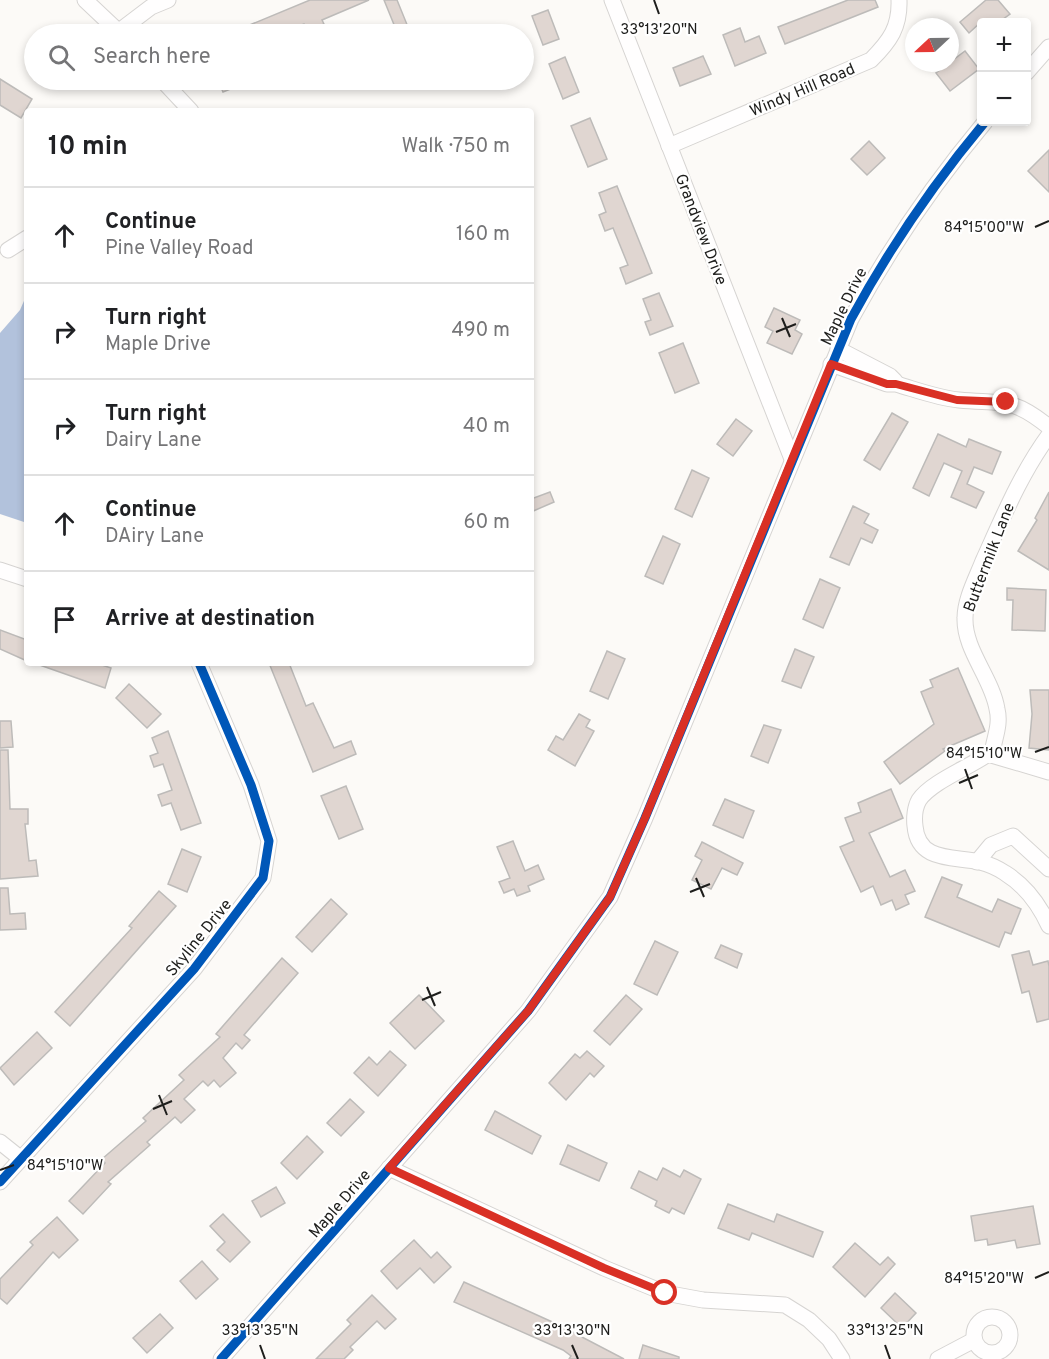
<!DOCTYPE html>
<meta charset="utf-8">
<style>
:root{--surface:#fff;--page:#f2f2f2;--text:#202124;--muted:#757577;--line:#e0e0e0}
body{margin:0;font-family:Overpass,sans-serif;background:var(--page);color:var(--text)}
.controls{position:absolute;right:18px;top:18px;display:grid;overflow:hidden;border-radius:6px;box-shadow:0 3px 9px #0003}
.controls button{width:54px;height:54px;display:grid;place-items:center;padding:0;border:0;border-bottom:2px solid var(--line);background:var(--surface);color:var(--text);font:30px sans-serif}
.compass{position:absolute;left:905px;top:18px;width:54px;height:54px;border-radius:50%;background:var(--surface);box-shadow:0 3px 9px #0003;rotate:248deg}
.stop{position:absolute;width:18px;height:18px;margin:-14px;border:4px solid #d93025;border-radius:50%;background:#fff}
.stop.end{background:#d93025;border-color:#fff;box-shadow:0 2px 6px #0008}
.list{margin:0;padding:0;list-style:none}
h2{display:flex;justify-content:space-between;align-items:center;height:78px;margin:0;padding:0 24px;font-size:26px}
h2 small{font-size:20px;font-weight:400;color:var(--muted)}
.list li{display:grid;grid-template-columns:39px 1fr auto;gap:18px;align-items:center;box-sizing:border-box;height:96px;padding:0 24px;border-top:2px solid var(--line)}
.list b{display:block;font-size:22px;white-space:nowrap}
.list p{margin:0;font-size:20px;white-space:nowrap;color:var(--muted)}
.list em{font-size:20px;font-style:normal;color:var(--muted)}
.icon{flex:none;width:33px;height:33px;fill:none;stroke:currentColor;stroke-width:2;stroke-linecap:round;stroke-linejoin:round}
.map{position:relative;flex:none;width:1049px;height:1359px;overflow:hidden}
.search{position:absolute;background:var(--surface);box-shadow:0 3px 9px #0003;left:24px;top:24px;width:510px;height:66px;display:flex;align-items:center;gap:15px;box-sizing:border-box;padding:0 21px;border-radius:33px;color:var(--muted);font-size:22px}
.panel{position:absolute;background:var(--surface);box-shadow:0 3px 9px #0003;left:24px;top:108px;width:510px;height:558px;border-radius:6px}
.map>svg:first-child{display:block}
</style>
<div class="map">
<svg width="1049" height="1359" viewBox="0 0 1049 1359">
<rect width="100%" height="100%" fill="#fcfaf7"/>
<path fill="#b2c2dc" d="M27,294V523L0,514V333L20,310Z"/>
<g fill="#e0d6d1" stroke="#bdbbb9" stroke-width="1.5">
<path d="M310,0H369L322,20L324,24L307,31L304,24L284,32L285,34H228Z"/>
<path d="M384,0H397L408,27L397,32Z"/>
<path d="M848,0H875L878,7L785,44L778,27Z"/>
<path d="M986,0H998L1010,14L999,22H981L969,33L960,22Z"/>
<path d="M548,10L559,39L543,45L532,16Z"/>
<path d="M740,28L745,42L759,36L766,53L735,66L723,35Z"/>
<path d="M965,51L979,69L950,91L936,73Z"/>
<path d="M703,56L711,74L680,86L673,68Z"/>
<path d="M565,57L579,92L563,99L549,64Z"/>
<path d="M0,79L32,99L21,118L0,105Z"/>
<path d="M218,80H253L223,92Z"/>
<path d="M590,118L607,159L588,167L571,126Z"/>
<path d="M869,141L885,158L867,175L851,159Z"/>
<path d="M1049,150V192L1028,171Z"/>
<path d="M617,186L652,273L626,284L620,268L628,265L613,228L605,231L599,215L606,212L599,193Z"/>
<path d="M659,293L673,326L650,335L645,322L651,320L643,299Z"/>
<path d="M774,308L800,320L795,330L802,334L792,354L767,343L773,331L765,327Z"/>
<path d="M683,343L699,383L675,393L659,353Z"/>
<path d="M892,413L908,422L880,470L864,460Z"/>
<path d="M736,419L752,431L733,456L717,444Z"/>
<path d="M938,434L966,447L969,439L1001,452L992,474L974,467L967,484L984,492L976,508L951,497L962,471L944,463L929,496L913,488Z"/>
<path d="M692,470L709,478L692,517L675,509Z"/>
<path d="M550,492L554,502L531,512V499Z"/>
<path d="M1049,492V570L1018,551L1037,520L1035,518Z"/>
<path d="M853,506L869,514L864,523L878,530L872,543L861,538L849,565L830,557Z"/>
<path d="M663,536L680,544L663,584L645,576Z"/>
<path d="M820,579L840,588L823,628L803,619Z"/>
<path d="M1007,588L1046,590L1045,631L1012,630L1013,600H1007Z"/>
<path d="M0,630L27,640V661L0,649Z"/>
<path d="M795,649L814,657L801,688L782,681Z"/>
<path d="M607,651L625,659L608,699L590,691Z"/>
<path d="M34,663H96L111,668L105,688Z"/>
<path d="M269,663H289L306,706L313,703L334,748L351,741L356,754L313,772Z"/>
<path d="M958,668L985,731L943,749L945,751L900,784L884,762L934,724L921,692L933,687L930,680Z"/>
<path d="M129,684L161,714L147,728L116,698Z"/>
<path d="M1030,690H1049V750L1029,748L1032,714Z"/>
<path d="M579,714L590,720L586,727L594,731L575,766L548,750L556,736L563,740Z"/>
<path d="M0,721H11L13,747L0,748Z"/>
<path d="M764,725L781,730L768,763L751,756Z"/>
<path d="M168,731L201,823L181,830L171,803L162,806L158,795L172,790L163,764L154,767L150,756L158,753L152,738Z"/>
<path d="M0,750H8L10,809H28V824H25L29,861L36,860L38,876L0,879Z"/>
<path d="M346,786L363,829L339,839L321,796Z"/>
<path d="M891,789L903,818L869,833L890,877L905,870L915,891L905,895L909,904L896,910L892,900L881,905L873,886L861,892L840,847L854,841L845,818L861,812L858,803Z"/>
<path d="M725,799L754,811L743,838L713,825Z"/>
<path d="M513,841L525,871L538,865L544,879L528,886L530,891L517,896L514,889L504,893L499,882L510,878L497,847Z"/>
<path d="M702,842L743,863L737,875L722,868L711,889L692,880L702,860L695,856Z"/>
<path d="M182,849L201,857L187,892L168,884Z"/>
<path d="M942,877L962,885L957,897L992,912L998,899L1021,909L1011,934L1005,932L999,947L925,917Z"/>
<path d="M0,888H8L10,914L25,913L26,929L0,930Z"/>
<path d="M159,891L176,906L70,1026L55,1012L132,928L129,926Z"/>
<path d="M331,899L347,914L312,952L296,937Z"/>
<path d="M655,941L678,952L657,995L634,984Z"/>
<path d="M721,945L742,954L737,968L715,958Z"/>
<path d="M1029,951L1033,965L1048,961L1049,966V1019L1037,1022L1029,991L1022,993L1012,955Z"/>
<path d="M282,958L298,973L244,1035L250,1040L242,1049L236,1043L223,1058L236,1073L220,1087L214,1080L208,1086L203,1081L184,1099L195,1110L181,1123L175,1117L147,1142L150,1145L108,1182L111,1184L83,1214L69,1201L105,1163L102,1159L146,1121L143,1118L184,1080L179,1075L220,1037L216,1034Z"/>
<path d="M419,995L444,1021L415,1049L390,1023Z"/>
<path d="M626,995L642,1009L610,1045L594,1031Z"/>
<path d="M37,1032L52,1048L14,1085L0,1068Z"/>
<path d="M390,1051L406,1065L378,1096L354,1073L369,1057L377,1065Z"/>
<path d="M587,1051L604,1066L594,1077L590,1073L566,1100L549,1083L575,1054L580,1058Z"/>
<path d="M350,1099L364,1112L341,1136L327,1123Z"/>
<path d="M495,1111L541,1136L532,1154L485,1130Z"/>
<path d="M307,1136L323,1152L297,1179L281,1163Z"/>
<path d="M568,1145L607,1163L599,1181L560,1164Z"/>
<path d="M663,1168L680,1177L684,1170L701,1179L684,1214L672,1208L669,1213L655,1206L657,1201L631,1188L639,1171L657,1180Z"/>
<path d="M276,1187L285,1203L261,1217L252,1201Z"/>
<path d="M728,1204L774,1222L777,1214L823,1232L813,1257L752,1233L749,1240L718,1228Z"/>
<path d="M1033,1206L1040,1244L1017,1248L1015,1240L988,1245L987,1239L975,1241L971,1216Z"/>
<path d="M223,1214L250,1242L230,1262L217,1250L225,1242L210,1226Z"/>
<path d="M57,1217L78,1240L59,1258L53,1252L7,1304L0,1298V1279L33,1245L30,1242Z"/>
<path d="M414,1240L431,1258L437,1252L451,1267L434,1283L420,1268L397,1289L381,1271Z"/>
<path d="M855,1243L880,1265L888,1257L895,1264L865,1297L833,1267Z"/>
<path d="M202,1261L218,1279L196,1299L180,1281Z"/>
<path d="M464,1282L559,1325L624,1359H569L571,1356L563,1350L454,1302Z"/>
<path d="M895,1293L916,1313L902,1328L881,1308Z"/>
<path d="M372,1295L396,1319L385,1329L377,1321L350,1347L353,1350L344,1359H316L351,1324L347,1320Z"/>
<path d="M160,1314L173,1328L147,1353L133,1338Z"/>
<path d="M643,1345L679,1357V1359H639Z"/>
</g>
<g fill="none" stroke-linecap="round" stroke-linejoin="round">
<g stroke="#d6d4d2" stroke-width="17">
<g id="minor">
<path d="M85,0L121,34"/>
<path d="M612,0L792,459"/>
<path d="M118,32L151,7L168,0"/>
<path d="M1026,73L1049,47"/>
<path d="M162,80L191,111"/>
<path d="M669,146L871,60C890,41 900,27 899,0"/>
<path d="M8,250L27,238"/>
<path d="M838,349L890,376L895,381"/>
<path d="M831,364L887,384H896C917,390 938,398 959,400C1003,404 1012,397 1049,427"/>
<path d="M0,570L27,579"/>
<path d="M992,754C994,738 1001,725 997,709C992,678 964,650 965,618C965,599 976,579 983,561C1003,517 1020,475 1049,435"/>
<path d="M1049,772L988,754C970,767 931,782 919,800C915,807 914,818 915,826C918,863 955,856 980,862C988,864 999,869 1005,873C1026,886 1039,904 1049,926"/>
<path d="M977,862L991,845L1013,836L1049,869"/>
<path d="M0,1142L20,1158"/>
<path d="M389,1168L604,1268L665,1293L703,1300L785,1305L809,1320L829,1339L842,1359"/>
<path d="M0,1182L194,969L263,878L269,841L251,785L199,663"/>
<circle cx="992" cy="1335" r="18"/>
<path d="M221,1359L528,1011L610,897L645,818L851,319C889,249 934,183 985,122"/>
<path d="M938,1359L974,1340"/>
</g>
</g>
<use href="#minor" stroke="#fffefe" stroke-width="15"/>
<g stroke="#fff" stroke-width="13">
<g id="cycleway">
<path d="M0,1182L194,969L263,878L269,841L251,785L199,663"/>
<path d="M221,1359L528,1011L610,897L645,818L851,319C889,249 934,183 985,122"/>
</g>
</g>
<use href="#cycleway" stroke="#0057b8" stroke-width="9"/>
</g>
<g fill="none" stroke-linecap="round" stroke-linejoin="round">
<path stroke="#d93025" stroke-width="8" d="M665,1293L604,1268L389,1168L528,1011L610,897L645,818L831,364L887,384H896L957,400L1006,402"/>
</g>
<path fill="none" stroke="#1e1e1c" stroke-width="2" d="M654,0L659,14M1035,227L1049,221M782,318L790,337M776,332L796,324M1035,752L1049,747M965,769L972,789M959,783L978,775M696,878L704,897M690,892L710,884M427,987L435,1006M422,1000L441,992M159,1095L167,1115M153,1109L172,1101M0,1170L14,1165M1035,1278L1049,1272M260,1345L265,1359M572,1345L578,1359M885,1345L890,1359"/>
<g text-anchor="middle" stroke-width="4.5" stroke-linejoin="round" paint-order="stroke">
<g font-size="16" fill="#1e1e1c" stroke="#fff">
<text transform="translate(802 89) rotate(-23)" y="6">Windy Hill Road</text>
<text transform="translate(702 229) rotate(69)" y="6">Grandview Drive</text>
<text transform="translate(843 306) rotate(-64)" y="6">Maple Drive</text>
<text transform="translate(988 557) rotate(-69)" y="6">Buttermilk Lane</text>
<text transform="translate(198 937) rotate(-51)" y="6">Skyline Drive</text>
<text transform="translate(339 1203) rotate(-49)" y="6">Maple Drive</text>
</g>
</g>
<g font-size="15" text-anchor="middle" fill="#1e1e1c" stroke="#fff" stroke-width="4.5" stroke-linejoin="round" paint-order="stroke">
<text x="659" y="34">33°13'20"N</text>
<text x="984" y="232">84°15'00"W</text>
<text x="984" y="758">84°15'10"W</text>
<text x="65" y="1170">84°15'10"W</text>
<text x="984" y="1283">84°15'20"W</text>
<text x="260" y="1335">33°13'35"N</text>
<text x="572" y="1335">33°13'30"N</text>
<text x="885" y="1335">33°13'25"N</text>
</g>
</svg>
<div class="controls">
<button>+</button>
<button>−</button>
</div>
<svg class="compass" viewBox="-18 -18 36 36"><path d="M0-13l5 13h-10z" fill="#e53935"/><path d="M0 13l5-13h-10z" fill="#757577"/></svg>
<div class="stop" style="left:665px;top:1293px"></div>
<div class="stop end" style="left:1006px;top:402px"></div>
<div class="search"><svg class="icon" aria-label="search" viewBox="0 0 24 24"><circle cx="10" cy="10" r="6"/><path d="M15 15l6 6"/></svg>Search here</div>
<section class="panel">
<h2>10 min<small>Walk · 750 m</small></h2>
<ul class="list">
<li><svg class="icon" aria-label="ahead" viewBox="0 0 24 24"><path d="M12 20V5M6 11l6-6 6 6"/></svg><div><b>Continue</b><p>Pine Valley Road</p></div><em>160 m</em></li>
<li><svg class="icon" aria-label="right" viewBox="0 0 24 24"><path d="M7 20v-9h11M14 6l5 5-5 5"/></svg><div><b>Turn right</b><p>Maple Drive</p></div><em>490 m</em></li>
<li><svg class="icon" aria-label="right" viewBox="0 0 24 24"><path d="M7 20v-9h11M14 6l5 5-5 5"/></svg><div><b>Turn right</b><p>Dairy Lane</p></div><em>40 m</em></li>
<li><svg class="icon" aria-label="ahead" viewBox="0 0 24 24"><path d="M12 20V5M6 11l6-6 6 6"/></svg><div><b>Continue</b><p>DAiry Lane</p></div><em>60 m</em></li>
<li><svg class="icon" aria-label="arrive" viewBox="0 0 24 24"><path d="M6 21V4h12l-3 4 3 4H6"/></svg><div><b>Arrive at destination</b></div></li>
</ul>
</section>
</div>
